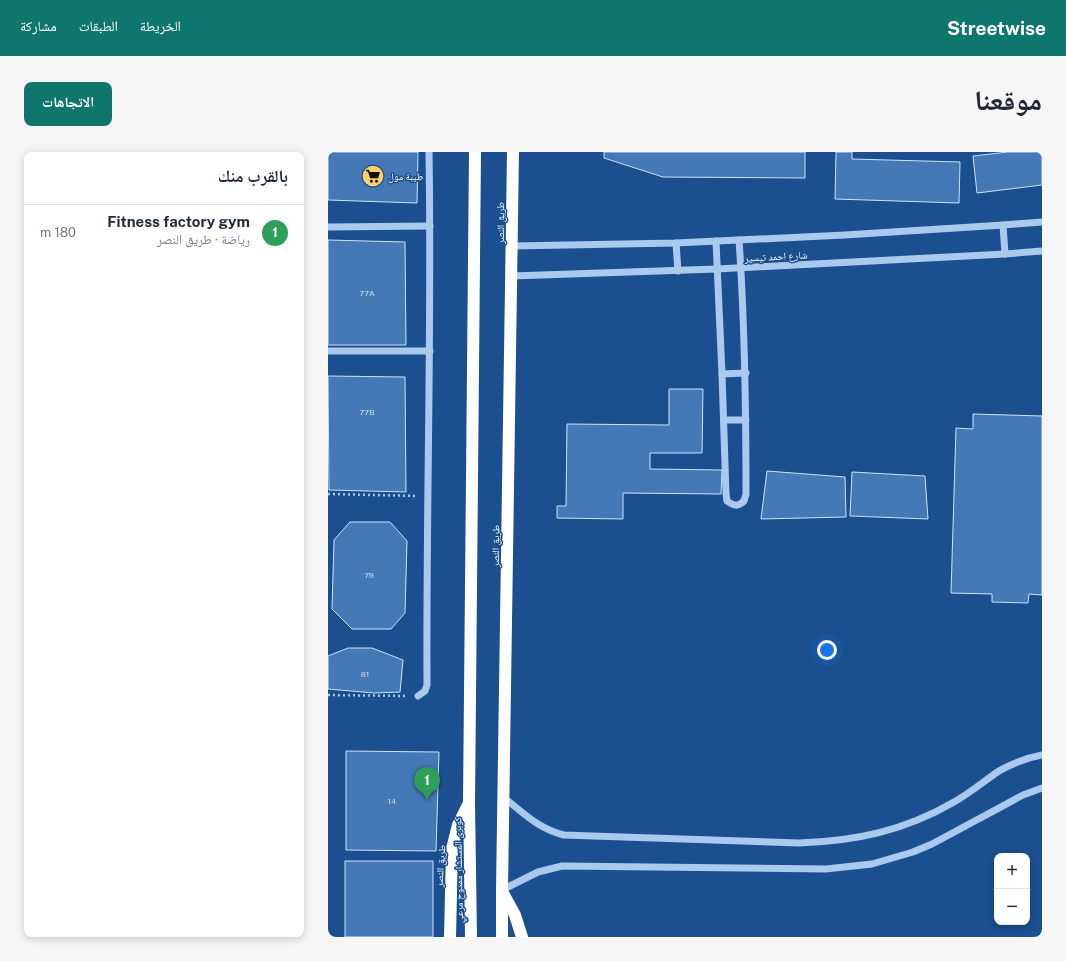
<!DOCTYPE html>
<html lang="ar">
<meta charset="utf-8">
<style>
:root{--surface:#fff;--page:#f6f6f7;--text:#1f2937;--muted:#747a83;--line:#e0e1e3;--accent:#0f766e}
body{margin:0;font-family:"Public Sans","Noto Naskh Arabic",sans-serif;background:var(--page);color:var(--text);direction:rtl}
.controls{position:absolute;right:12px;bottom:12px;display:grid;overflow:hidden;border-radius:8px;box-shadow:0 2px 10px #0003}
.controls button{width:36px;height:36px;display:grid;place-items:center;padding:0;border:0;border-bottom:1px solid var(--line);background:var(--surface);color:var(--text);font:20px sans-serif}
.you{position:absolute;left:499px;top:498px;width:14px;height:14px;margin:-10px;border:3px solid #fff;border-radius:50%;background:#1a73e8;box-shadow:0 0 0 6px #1a73e833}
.badge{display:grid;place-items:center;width:26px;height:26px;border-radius:50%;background:var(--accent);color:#fff;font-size:13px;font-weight:700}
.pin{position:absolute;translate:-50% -33px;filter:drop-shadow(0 1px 2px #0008)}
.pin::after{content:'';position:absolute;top:21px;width:14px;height:12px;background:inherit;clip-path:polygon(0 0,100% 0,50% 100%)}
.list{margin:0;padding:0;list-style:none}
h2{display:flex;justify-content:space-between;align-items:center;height:52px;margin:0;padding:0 16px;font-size:17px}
h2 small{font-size:13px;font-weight:400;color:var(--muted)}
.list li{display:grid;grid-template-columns:26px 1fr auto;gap:12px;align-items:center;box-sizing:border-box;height:56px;padding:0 16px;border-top:1px solid var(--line)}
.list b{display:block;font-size:15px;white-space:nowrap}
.list p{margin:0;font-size:13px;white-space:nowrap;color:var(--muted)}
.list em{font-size:13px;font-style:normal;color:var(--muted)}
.map{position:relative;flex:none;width:714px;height:785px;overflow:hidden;direction:ltr;border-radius:8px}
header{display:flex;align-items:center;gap:24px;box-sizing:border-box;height:56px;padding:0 20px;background:var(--accent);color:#fff}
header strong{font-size:19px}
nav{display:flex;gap:22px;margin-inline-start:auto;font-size:14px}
.intro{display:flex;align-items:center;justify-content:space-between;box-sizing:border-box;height:96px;padding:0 24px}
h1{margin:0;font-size:28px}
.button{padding:10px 18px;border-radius:8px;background:var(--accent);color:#fff;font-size:14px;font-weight:700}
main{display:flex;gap:24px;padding:0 24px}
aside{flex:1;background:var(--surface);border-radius:8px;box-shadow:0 2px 10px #0003}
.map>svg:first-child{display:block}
</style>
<header>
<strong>Streetwise</strong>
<nav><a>الخريطة</a><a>الطبقات</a><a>مشاركة</a></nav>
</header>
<div class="intro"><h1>موقعنا</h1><a class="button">الاتجاهات</a></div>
<main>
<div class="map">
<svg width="714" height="785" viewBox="0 0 714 785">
<rect width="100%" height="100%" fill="#1b4f8f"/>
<g fill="#4478b7" stroke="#cfe3fa">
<path d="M0,0H90L89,51L0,48Z"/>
<path d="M276,0H477V26L335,25L276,6Z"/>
<path d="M508,0H524V7L632,10L631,51L507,47Z"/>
<path d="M680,0H714V33L649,41L645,4Z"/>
<path d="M0,88L77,90L78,193H0Z"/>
<path d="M0,224L77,225L78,340L1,338Z"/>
<path d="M341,237H375L374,301H322V317L394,318L393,342L295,341V367L229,366V354H238L239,272L341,273Z"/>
<path d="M645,262L714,264V443L701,442L700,451L664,450V442L623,441L628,276L645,277Z"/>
<path d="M439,319L517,325L518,365L433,367Z"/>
<path d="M524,320L597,324L600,367L522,364Z"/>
<path d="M22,370H62L79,389L77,461L63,477H24L4,457L6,388Z"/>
<path d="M20,496H44L75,508L72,540L46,541L0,537V504Z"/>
<path d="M18,599L111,600L108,699L18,698Z"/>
<rect x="17" y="709" width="88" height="76"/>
</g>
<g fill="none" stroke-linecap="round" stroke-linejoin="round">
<g stroke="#a9c9ee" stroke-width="2.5" stroke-dasharray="2 3" stroke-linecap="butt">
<path d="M0,342L89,344"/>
<path d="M0,543L79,544"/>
</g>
<g stroke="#a9c9ee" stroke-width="7">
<path d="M675,73L677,102"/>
<path d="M0,75L102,74"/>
<path d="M388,89L394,222L398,342L399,349C406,354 410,355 416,349L418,342C418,258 417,173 411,88"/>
<path d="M348,91L350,119"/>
<path d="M184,94L348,91L517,83L675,73L714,70"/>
<path d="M184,124L389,117L677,102L714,99"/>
<path d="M0,199H102"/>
<path d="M394,222L418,221"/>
<path d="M396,268H418"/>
<path d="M90,544L97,539L99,533C98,355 104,178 101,0"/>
<path d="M175,645C197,662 209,676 236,683L471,691C528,689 576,679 626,650C642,641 656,629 671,619C685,611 699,606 714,603"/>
<path d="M174,738L210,720L234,714L498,717L544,712L585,700L604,692L695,643L714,636"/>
</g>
<g stroke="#fff" stroke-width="12">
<path d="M175,741L187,763L194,785"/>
<path d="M122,785L124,697L130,673L140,653"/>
<path d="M143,785L141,651L147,0"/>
<path d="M174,785V738L185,0"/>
</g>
</g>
<defs>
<g id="supermarket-disc" transform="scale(1.15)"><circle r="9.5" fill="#ffd166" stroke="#1b4f8f"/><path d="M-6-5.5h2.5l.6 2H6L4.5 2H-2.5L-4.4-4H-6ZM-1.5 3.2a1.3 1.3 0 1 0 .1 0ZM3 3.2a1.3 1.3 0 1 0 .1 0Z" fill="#111"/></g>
</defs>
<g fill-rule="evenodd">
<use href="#supermarket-disc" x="45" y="24"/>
</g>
<g text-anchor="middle" stroke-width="3" stroke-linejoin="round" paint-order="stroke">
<g font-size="8" fill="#d0dded">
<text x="39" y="144">77A</text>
<text x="39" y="263">77B</text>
<text x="41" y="426">79</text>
<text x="37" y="525">81</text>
<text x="64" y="652">14</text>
</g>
<g font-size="10" fill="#fff" stroke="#1b4f8f" text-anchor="start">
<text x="60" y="28">طيبة مول</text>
</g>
<g font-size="10" fill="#fff" stroke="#1b4f8f">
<text transform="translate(172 71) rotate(-90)" y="4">طريق النصر</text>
<text transform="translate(448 104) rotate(-3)" y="4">شارع احمد تيسير</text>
<text transform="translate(167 394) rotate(-89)" y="4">طريق النصر</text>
<text transform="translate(112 714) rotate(-86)" y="4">طريق النصر</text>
<text transform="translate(130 718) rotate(-91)" y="4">كوبرى المستشار ممدوح مرعي</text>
</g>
</g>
</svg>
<div class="controls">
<button>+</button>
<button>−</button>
</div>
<div class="you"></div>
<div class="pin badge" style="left:99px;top:648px;background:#2e9e5b">1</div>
</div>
<aside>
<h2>بالقرب منك<small></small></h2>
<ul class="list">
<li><span class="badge" style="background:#2e9e5b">1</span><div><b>Fitness factory gym</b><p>رياضة · طريق النصر</p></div><em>180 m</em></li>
</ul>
</aside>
</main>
